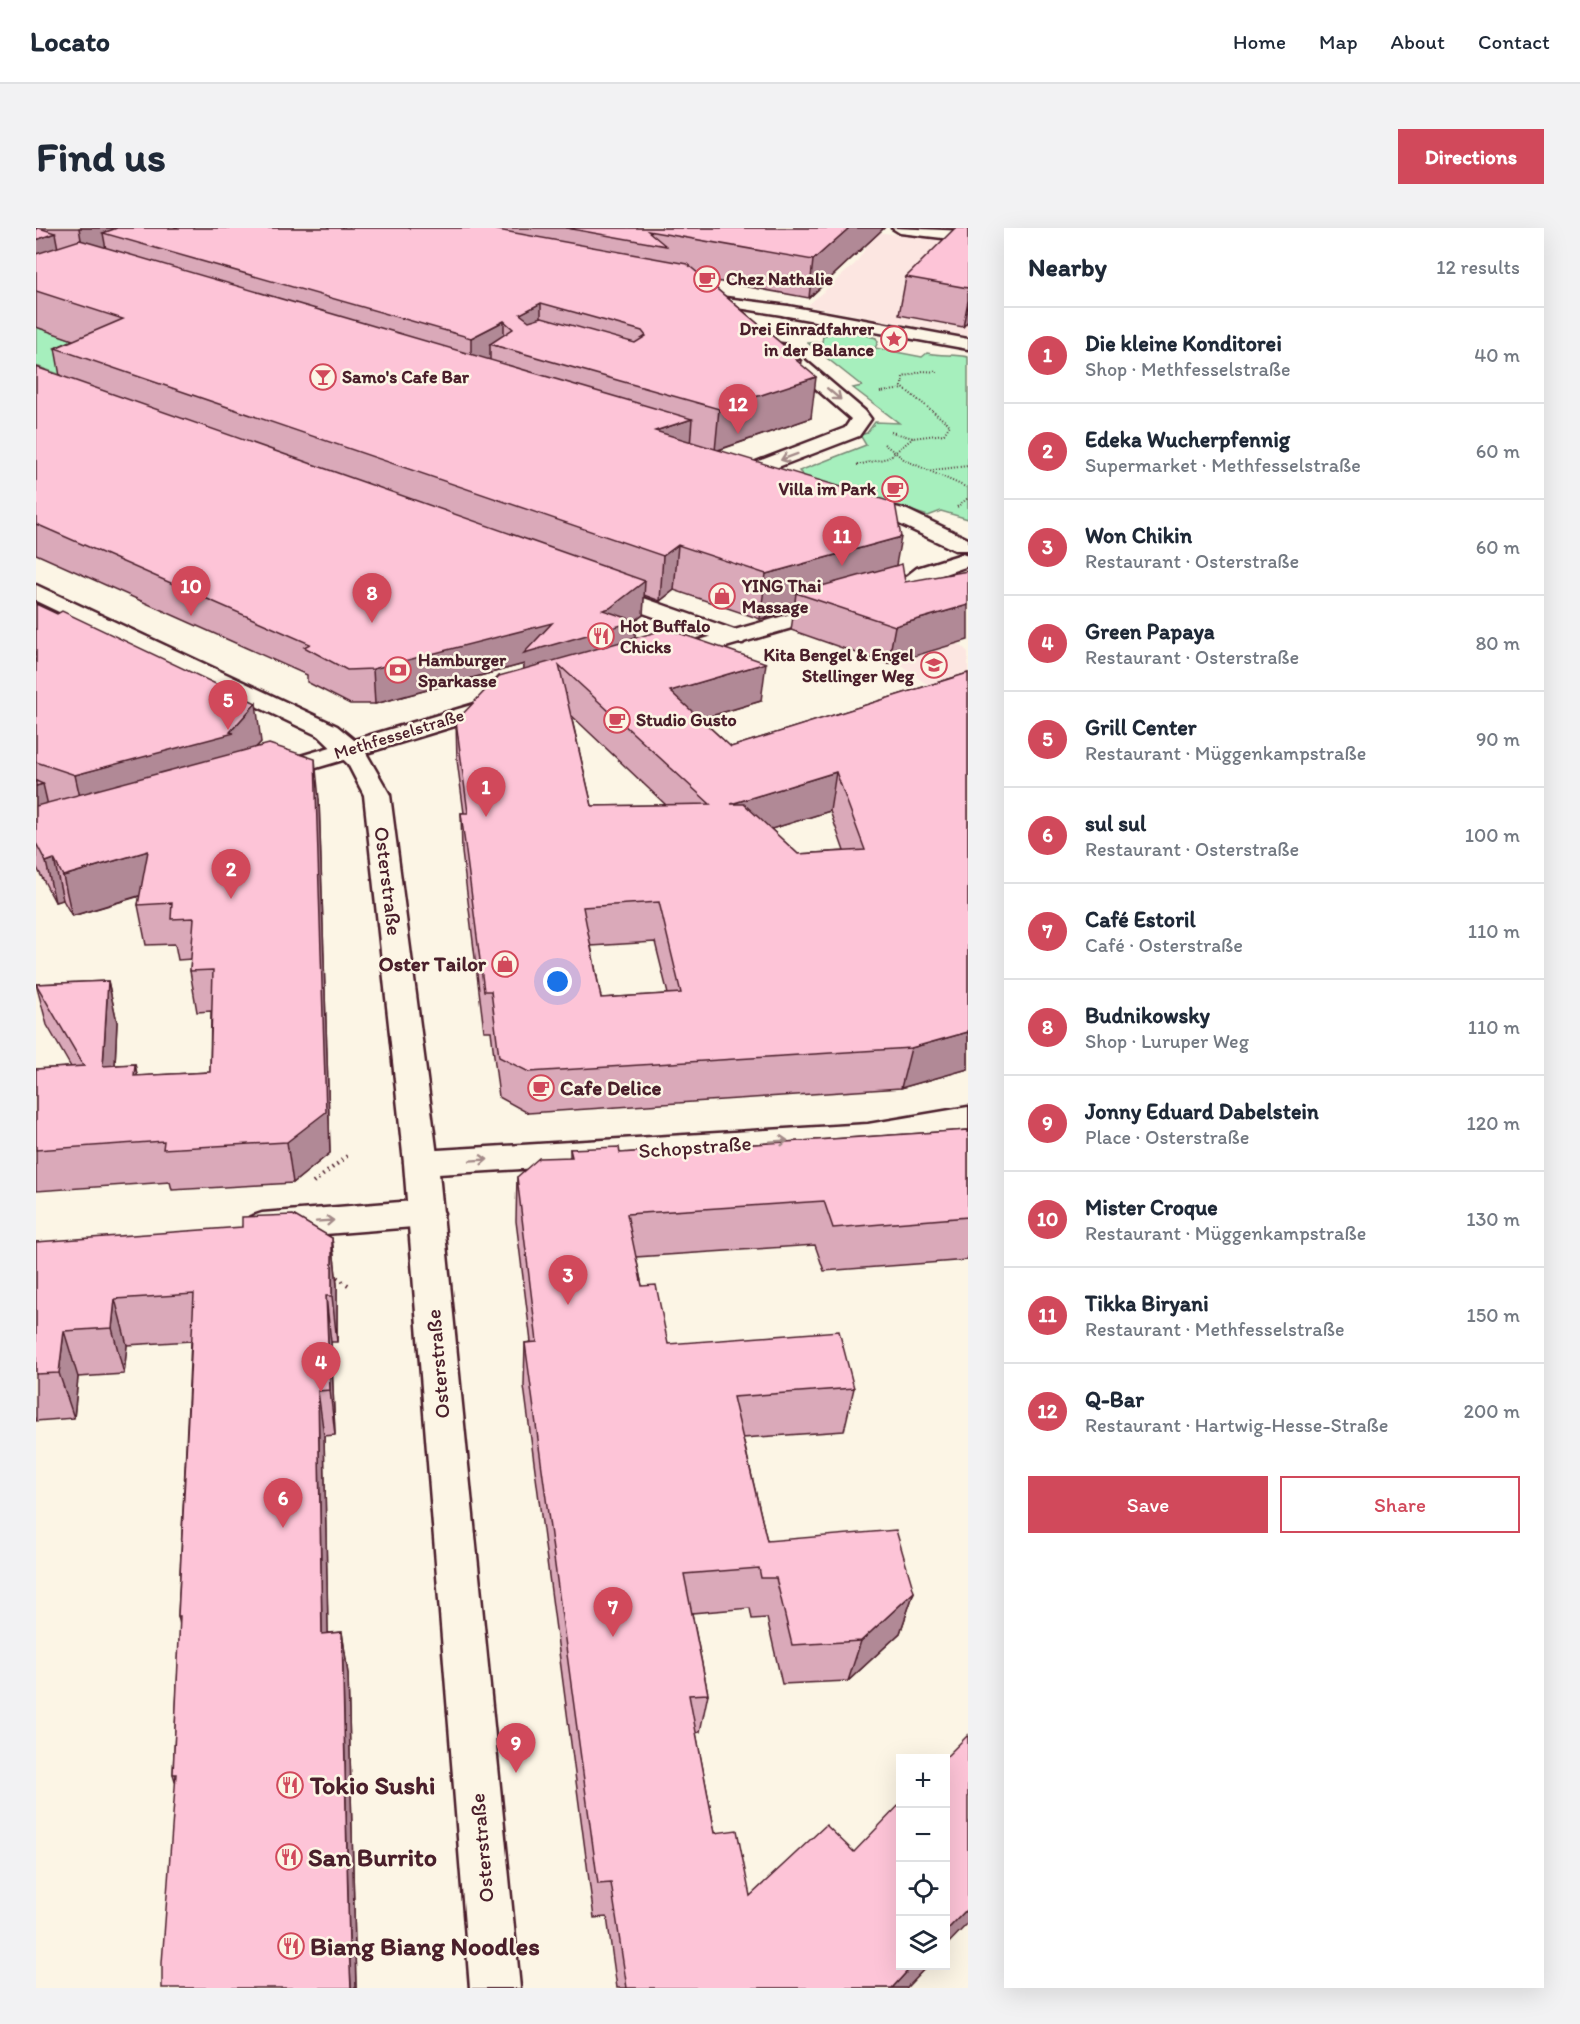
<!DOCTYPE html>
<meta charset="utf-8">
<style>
:root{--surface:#fff;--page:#f2f2f3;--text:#1f2937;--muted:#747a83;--line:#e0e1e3;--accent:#d1495b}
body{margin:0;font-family:Itim,sans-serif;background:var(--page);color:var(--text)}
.controls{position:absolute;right:18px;bottom:18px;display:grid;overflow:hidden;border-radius:0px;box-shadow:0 6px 24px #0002}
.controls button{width:54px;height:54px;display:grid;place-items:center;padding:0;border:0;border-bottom:2px solid var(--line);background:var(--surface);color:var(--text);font:30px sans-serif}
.you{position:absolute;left:522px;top:754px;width:21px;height:21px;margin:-15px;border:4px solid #fff;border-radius:50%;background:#1a73e8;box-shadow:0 0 0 9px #1a73e833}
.badge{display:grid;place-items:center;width:39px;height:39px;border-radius:50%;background:var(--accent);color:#fff;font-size:20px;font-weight:700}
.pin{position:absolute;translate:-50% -50px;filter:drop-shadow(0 2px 3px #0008)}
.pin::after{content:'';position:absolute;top:32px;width:21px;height:18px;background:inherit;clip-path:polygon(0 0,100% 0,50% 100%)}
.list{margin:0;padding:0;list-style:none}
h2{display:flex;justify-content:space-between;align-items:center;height:78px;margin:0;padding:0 24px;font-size:26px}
h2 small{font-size:20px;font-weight:400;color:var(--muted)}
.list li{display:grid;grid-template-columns:39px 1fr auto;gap:18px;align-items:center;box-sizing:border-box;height:96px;padding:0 24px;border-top:2px solid var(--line)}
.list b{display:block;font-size:22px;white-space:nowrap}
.list p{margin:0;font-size:20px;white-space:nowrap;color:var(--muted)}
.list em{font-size:20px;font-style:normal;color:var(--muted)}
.actions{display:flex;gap:12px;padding:18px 24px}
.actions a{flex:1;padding:14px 0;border:2px solid var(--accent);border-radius:0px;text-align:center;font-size:21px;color:var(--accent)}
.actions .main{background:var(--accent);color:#fff}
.icon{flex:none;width:33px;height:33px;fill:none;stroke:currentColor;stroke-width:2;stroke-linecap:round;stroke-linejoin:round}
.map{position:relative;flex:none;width:932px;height:1760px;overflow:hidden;border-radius:0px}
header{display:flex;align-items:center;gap:36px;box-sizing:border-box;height:84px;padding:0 30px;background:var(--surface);border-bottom:2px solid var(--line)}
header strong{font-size:28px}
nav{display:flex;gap:33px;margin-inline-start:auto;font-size:21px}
.intro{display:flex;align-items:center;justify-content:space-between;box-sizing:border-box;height:144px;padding:0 36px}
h1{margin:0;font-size:42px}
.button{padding:15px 27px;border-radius:0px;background:var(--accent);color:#fff;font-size:21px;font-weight:700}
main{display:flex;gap:36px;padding:0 36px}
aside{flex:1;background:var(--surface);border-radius:0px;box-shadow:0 6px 24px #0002}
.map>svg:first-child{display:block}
</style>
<header>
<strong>Locato</strong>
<nav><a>Home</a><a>Map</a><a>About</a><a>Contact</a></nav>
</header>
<div class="intro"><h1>Find us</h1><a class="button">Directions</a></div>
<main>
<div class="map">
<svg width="932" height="1760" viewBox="0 0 932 1760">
<rect width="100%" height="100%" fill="#fcf5e5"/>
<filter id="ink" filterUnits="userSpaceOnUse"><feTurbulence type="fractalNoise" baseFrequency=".0167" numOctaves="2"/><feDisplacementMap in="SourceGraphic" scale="12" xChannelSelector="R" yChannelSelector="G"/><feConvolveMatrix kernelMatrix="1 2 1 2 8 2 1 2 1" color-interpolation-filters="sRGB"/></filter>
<g filter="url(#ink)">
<g fill="#fce6e1">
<path d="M840,4L932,15V108L771,78L820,35Z"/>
<path d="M823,406L918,411L932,424V487Z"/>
</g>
<g fill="#a6efbd" stroke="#788774" stroke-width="1.5">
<path d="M0,99L94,131L42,153L0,138Z"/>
<path d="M815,103L840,110L842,114L839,120L886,129L891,125C905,128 918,126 932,129V291L905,283L892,288L770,250L763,243L830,217L824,207L831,205L839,194L863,195L817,160L826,158L772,115L786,114L787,108L798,104Z"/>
</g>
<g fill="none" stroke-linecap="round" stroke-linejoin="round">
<g stroke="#4a1f2b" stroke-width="5">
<path id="lane" d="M689,70L752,78L760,83L752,88L684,77L682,74L684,71Z"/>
</g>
<g stroke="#4a1f2b" stroke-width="5">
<g id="street">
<path d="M752,78L932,111V121L746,87L743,83L746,79Z"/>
<path d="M745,116L751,117L829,183L835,191L823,208L721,247H707L704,243L707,239L809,200L815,191L739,125L736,121Z"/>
<path d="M817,268L871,282L932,311V322H919L855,292L810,278L806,274L810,270Z"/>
<path d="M565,355L707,405L711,410L707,415H691L557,367L554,362L557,357Z"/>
<path d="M315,513L324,515L328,521L324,527L236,553L227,551L223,545L227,539Z"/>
<path d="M932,879V903L832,920L385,947L373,944L368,935L373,926L385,923L832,896Z"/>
<path d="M390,972L402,976L408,985L402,994L390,998L226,1011L214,1007L208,998L214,989L226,985Z"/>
</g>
</g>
<g stroke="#4a1f2b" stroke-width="5">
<g id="secondary">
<path d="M856,0L932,3V13L864,5Z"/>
<path d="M926,326L932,328V338L897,350L873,366H857L854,361L881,340Z"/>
<path d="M0,357L301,498L318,512L469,467L478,470L482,475L478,480L330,525L354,567L402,935L484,1760H434L368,935L328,567L312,536L283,508L0,373Z"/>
<path d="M800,373L808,375L812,380L808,385L634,435L625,433L622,428L625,423Z"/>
</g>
</g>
<g stroke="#4a1f2b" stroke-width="2" stroke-dasharray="1 2" stroke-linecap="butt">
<path d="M844,164L868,161"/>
<path d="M855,204L877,210L908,206L914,197L866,159L867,149L887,143L902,144"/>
<path d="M848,216L869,232L932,260"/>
<path d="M821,237L852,230L877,210"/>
<path d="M897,242L932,238"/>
<path d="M921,279L932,270"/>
</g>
<g stroke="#4a1f2b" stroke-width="4" stroke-dasharray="1.5 4.5" stroke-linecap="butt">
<path d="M277,955L311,928"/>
<path d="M296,1046L315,1059"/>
</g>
<use href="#lane" fill="#fcf5e5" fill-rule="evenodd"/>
<use href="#street" fill="#fcf5e5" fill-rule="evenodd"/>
<use href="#secondary" fill="#fcf5e5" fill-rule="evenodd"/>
</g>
<g fill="#daa9b9" stroke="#4a1f2b" stroke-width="1.5" fill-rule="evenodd">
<path d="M0,0H848L773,70L669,51L765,132L764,136L775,190L683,222L860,338L869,354L852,436L755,402L758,382L724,391L638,362L624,373L608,367L607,387L599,393V410L725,473L665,491L695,519L932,445V841L865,860L492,885L463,869L455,803H448L426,624L425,585H428L421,532L420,493L488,441V436L339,476H314L271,454V447L0,326V139L24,148L19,120L37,112L0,99ZM535,487L630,577L556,578ZM794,583L808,623L762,626L735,601ZM619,714L632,766L565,770L555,718Z"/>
<path d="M932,0V93L927,99L863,87L870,49Z"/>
<path d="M0,376L225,514L219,520L283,571L294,925L257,955L136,962L134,954L0,963V841L35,839L11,797L0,756L72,753L81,794L79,837L99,836L101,848L174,844L175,783L161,784L154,743L155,731L142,732L139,716L110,717L102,677L104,668L36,688L27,672L19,674L0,638Z"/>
<path d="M932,902V1032L788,1043L779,1017L600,1029L606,1058L632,1116L818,1160L808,1203L707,1210L731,1313L878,1364L864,1405L812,1453L746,1456L731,1390L716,1391L714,1380L656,1385L672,1466L664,1504L660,1505L679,1605L714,1668L864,1737H892L870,1760H581L571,1689L558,1690L488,1158L489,1115L495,1114L480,993L481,949L534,929V921L584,925Z"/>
<path d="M296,1010L301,1057V1114H295L299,1207L288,1208L292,1405L306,1404L312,1446L320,1760L139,1553L137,1546L144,1397L142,1388L155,1113L91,1117L88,1146L42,1149L38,1190L0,1193V1014Z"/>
</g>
<g fill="#b18996" stroke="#4a1f2b" stroke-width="1.5">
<path d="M43,0H145L67,5L71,27L49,35Z"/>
<path d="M813,0H848L773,70L777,32Z"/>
<path d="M19,5L26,42L0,52V12Z"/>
<path d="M932,73V93L927,99Z"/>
<path d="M505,75V114L484,125V86Z"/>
<path d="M468,93V120L454,116V140L435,150V110Z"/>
<path d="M760,132H765L762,155L780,149L775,190L679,223L683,181Z"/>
<path d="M656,191L653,233L619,203Z"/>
<path d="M865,309L857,354L760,365L758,382L724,391L730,346Z"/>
<path d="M642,317L638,362L624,373L627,328Z"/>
<path d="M609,353L607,387L597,394L600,393L598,427L523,437L487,459L488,436L339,476L337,441Z"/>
<path d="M932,377V412L852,436L859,398Z"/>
<path d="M730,435L725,473L631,501L634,463Z"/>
<path d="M220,475L225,514L202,539L48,587L39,547L194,504Z"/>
<path d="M279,531L283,571L294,925L257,955L251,914Z"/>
<path d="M800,544L794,583L690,615L695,576Z"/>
<path d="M7,556L16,595L0,600V558Z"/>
<path d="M112,623L119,663L36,688L27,648Z"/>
<path d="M18,631L27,672L19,674L10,634Z"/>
<path d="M72,753L81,794L77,878L67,838Z"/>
<path d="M932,804V841L865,860L875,820Z"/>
<path d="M99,836L107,876L98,848Z"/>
<path d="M296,1010L301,1057V1114L296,1068Z"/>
<path d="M290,1068L295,1114L299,1207L294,1162Z"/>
<path d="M79,1071L91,1117L88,1146L76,1100Z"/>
<path d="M28,1103L42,1149L38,1190L23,1145Z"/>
<path d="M282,1163L288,1208L293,1448L286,1406Z"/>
<path d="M878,1364L864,1405L812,1453L825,1413Z"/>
<path d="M306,1404L312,1446L320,1760H315L313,1717Z"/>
<path d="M932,1680V1695L909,1719V1704Z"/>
<path d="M877,1737H892L870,1760H856Z"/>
</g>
<g fill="#fdc4d7" stroke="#4a1f2b" stroke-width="1.5" fill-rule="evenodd">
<path d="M0,0H3L19,5L0,12Z"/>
<path d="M81,0H451L651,36L765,132H760L780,149L683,181L454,116L477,101L468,93L435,110L67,5ZM505,75L606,103L610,108L599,115L506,89L493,93L484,86Z"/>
<path d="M530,0H813L777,32L612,3L630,18Z"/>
<path d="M919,0H932V60L870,49Z"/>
<path d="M44,12L656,191L619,203L859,275L865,309L730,346L642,317L627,328L19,120L87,91L0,63V26Z"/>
<path d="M0,139L609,353L574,380L567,382L600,393L488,425L516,395L337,441L311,442L268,419L274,416L0,296Z"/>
<path d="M866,336L869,354L932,343V377L859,398L760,365Z"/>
<path d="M0,376L21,386L26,383L220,475L194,504L198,505L39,547L0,534Z"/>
<path d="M631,401L730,435L634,463L695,519L932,445V804L875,820L493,844L463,829L455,763H448L425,585H432L420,493L463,448ZM523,437L674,576L556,578ZM800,544L829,622L762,626L708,576H695ZM623,674L645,765L565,770L547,679Z"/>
<path d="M233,516L279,531L290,884L251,914L127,921L128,913L0,922V841L48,838L0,756L72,753L67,838L99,836L98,848L174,844L177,742L154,743L158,690L135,691L136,675L102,677L112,623L27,648L18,631L10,634L0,615V578Z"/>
<path d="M0,553L7,556L0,558Z"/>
<path d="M932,902V989L797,1000L788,973L591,986L606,1058L620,1057L632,1116L803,1103L818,1160L697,1169L731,1313L860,1302L878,1364L825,1413L756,1417L740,1350H725L723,1340L648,1346L672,1466L653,1467L679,1605L701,1602L714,1668L790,1597L818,1624L864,1576V1737H877L856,1760H591L575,1655L562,1656L489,1115L501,1114L481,949L503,930L536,929L534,921L583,919L584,925Z"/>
<path d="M257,987L296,1010V1068H290L294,1162L282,1163L286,1406L306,1404L313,1717L315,1760H126V1735L140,1546H137L144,1388H142L158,1066L79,1071L76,1100L28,1103L23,1145L0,1146V1014L206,999V989Z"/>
<path d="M932,1507V1680L909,1704V1530Z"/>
</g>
<defs><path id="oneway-shaft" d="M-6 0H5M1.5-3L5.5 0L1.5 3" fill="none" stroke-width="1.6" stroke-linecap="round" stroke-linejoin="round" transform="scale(1.5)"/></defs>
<g stroke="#a38a88">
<use href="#oneway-shaft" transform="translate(798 166) rotate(40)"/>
<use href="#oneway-shaft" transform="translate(753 229) rotate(160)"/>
<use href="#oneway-shaft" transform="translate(743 913) rotate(-4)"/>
<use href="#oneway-shaft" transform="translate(443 932) rotate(-4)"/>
<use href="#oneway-shaft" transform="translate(289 993) rotate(-4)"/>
</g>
</g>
<defs>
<g id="cafe-ring" transform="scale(1.35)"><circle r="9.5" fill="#fcf5e5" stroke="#d1495b" stroke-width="1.5"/><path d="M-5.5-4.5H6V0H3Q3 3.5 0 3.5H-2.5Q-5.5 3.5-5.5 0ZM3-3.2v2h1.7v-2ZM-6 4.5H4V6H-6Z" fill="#d1495b"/></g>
<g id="sight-ring" transform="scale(1.35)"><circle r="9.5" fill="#fcf5e5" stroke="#d1495b" stroke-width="1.5"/><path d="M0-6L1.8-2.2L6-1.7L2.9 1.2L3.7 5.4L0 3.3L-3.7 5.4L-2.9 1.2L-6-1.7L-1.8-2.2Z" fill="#d1495b"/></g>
<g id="bar-ring" transform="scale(1.35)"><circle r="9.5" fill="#fcf5e5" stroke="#d1495b" stroke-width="1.5"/><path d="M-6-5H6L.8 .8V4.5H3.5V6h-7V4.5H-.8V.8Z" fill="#d1495b"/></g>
<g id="shop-ring" transform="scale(1.35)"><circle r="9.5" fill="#fcf5e5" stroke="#d1495b" stroke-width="1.5"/><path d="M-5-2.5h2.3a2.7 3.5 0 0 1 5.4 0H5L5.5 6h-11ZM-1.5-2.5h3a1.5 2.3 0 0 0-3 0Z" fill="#d1495b"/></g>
<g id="restaurant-ring" transform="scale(1.35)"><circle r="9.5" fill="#fcf5e5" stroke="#d1495b" stroke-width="1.5"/><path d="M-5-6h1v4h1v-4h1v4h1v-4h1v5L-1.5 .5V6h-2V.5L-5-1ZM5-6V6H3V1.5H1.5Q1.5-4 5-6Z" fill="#d1495b"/></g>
<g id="school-ring" transform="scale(1.35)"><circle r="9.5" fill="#fcf5e5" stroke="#d1495b" stroke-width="1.5"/><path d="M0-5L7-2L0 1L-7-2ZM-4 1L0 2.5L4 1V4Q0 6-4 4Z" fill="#d1495b"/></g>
<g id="bank-ring" transform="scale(1.35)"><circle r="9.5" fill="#fcf5e5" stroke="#d1495b" stroke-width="1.5"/><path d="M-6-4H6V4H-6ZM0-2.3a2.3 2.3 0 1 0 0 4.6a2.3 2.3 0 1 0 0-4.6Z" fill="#d1495b"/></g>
</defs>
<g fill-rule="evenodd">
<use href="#cafe-ring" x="671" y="51"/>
<use href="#sight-ring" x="858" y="111"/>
<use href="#bar-ring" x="287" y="149"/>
<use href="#cafe-ring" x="859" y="261"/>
<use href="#shop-ring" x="686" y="368"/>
<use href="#restaurant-ring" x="565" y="408"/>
<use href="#school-ring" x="898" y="437"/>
<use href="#bank-ring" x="362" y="442"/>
<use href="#cafe-ring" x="581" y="492"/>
<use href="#shop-ring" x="469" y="736"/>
<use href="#cafe-ring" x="505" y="860"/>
<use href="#restaurant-ring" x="254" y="1557"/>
<use href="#restaurant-ring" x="253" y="1629"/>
<use href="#restaurant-ring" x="255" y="1718"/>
</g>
<g text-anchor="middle" stroke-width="5" stroke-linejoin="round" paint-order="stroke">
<g font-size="18" font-weight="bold" fill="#4a1f2b" stroke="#fcf5e5" text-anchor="start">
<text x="690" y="57">Chez Nathalie</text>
<text x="838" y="107" text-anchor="end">Drei Einradfahrer<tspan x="838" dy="21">in der Balance</tspan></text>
<text x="306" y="155">Samo's Cafe Bar</text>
<text x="840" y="267" text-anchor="end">Villa im Park</text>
<text x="706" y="364">YING Thai<tspan x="706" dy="21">Massage</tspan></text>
<text x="584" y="404">Hot Buffalo<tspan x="584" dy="21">Chicks</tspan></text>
<text x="878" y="433" text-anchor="end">Kita Bengel &amp; Engel<tspan x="878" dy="21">Stellinger Weg</tspan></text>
<text x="382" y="438">Hamburger<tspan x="382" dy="21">Sparkasse</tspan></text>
<text x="600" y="498">Studio Gusto</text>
</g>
<g font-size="18" fill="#4a1f2b" stroke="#fcf5e5">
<text transform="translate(363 506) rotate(-17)" y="6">Methfesselstraße</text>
</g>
<g font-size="21" fill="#4a1f2b" stroke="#fcf5e5">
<text transform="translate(352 653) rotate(83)" y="7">Osterstraße</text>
<text transform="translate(659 919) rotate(-4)" y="7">Schopstraße</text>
<text transform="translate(402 1136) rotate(-95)" y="7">Osterstraße</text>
<text transform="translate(446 1620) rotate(-95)" y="7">Osterstraße</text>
</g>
<g font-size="21" font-weight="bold" fill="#4a1f2b" stroke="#fcf5e5" text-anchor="end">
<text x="450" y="743">Oster Tailor</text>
<text x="524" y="867" text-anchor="start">Cafe Delice</text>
</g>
<g font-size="26" font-weight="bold" fill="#4a1f2b" stroke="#fcf5e5" text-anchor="start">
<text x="274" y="1566">Tokio Sushi</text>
<text x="272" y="1638">San Burrito</text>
<text x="274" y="1727">Biang Biang Noodles</text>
</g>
</g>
</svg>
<div class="controls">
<button>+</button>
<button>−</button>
<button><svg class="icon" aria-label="locate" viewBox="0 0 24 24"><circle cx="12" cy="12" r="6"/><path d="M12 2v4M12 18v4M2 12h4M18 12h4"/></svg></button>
<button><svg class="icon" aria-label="layers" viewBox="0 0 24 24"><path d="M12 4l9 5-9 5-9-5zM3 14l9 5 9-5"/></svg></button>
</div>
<div class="you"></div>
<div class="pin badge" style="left:450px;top:589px">1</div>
<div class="pin badge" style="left:195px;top:671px">2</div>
<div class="pin badge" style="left:532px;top:1077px">3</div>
<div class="pin badge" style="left:285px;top:1164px">4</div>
<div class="pin badge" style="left:192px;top:502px">5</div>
<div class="pin badge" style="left:247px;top:1300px">6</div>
<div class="pin badge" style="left:577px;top:1409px">7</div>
<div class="pin badge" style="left:336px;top:395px">8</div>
<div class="pin badge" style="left:480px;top:1545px">9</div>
<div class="pin badge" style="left:155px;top:388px">10</div>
<div class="pin badge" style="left:806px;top:338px">11</div>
<div class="pin badge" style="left:702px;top:206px">12</div>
</div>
<aside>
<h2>Nearby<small>12 results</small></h2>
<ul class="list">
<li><span class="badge">1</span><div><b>Die kleine Konditorei</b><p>Shop · Methfesselstraße</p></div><em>40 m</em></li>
<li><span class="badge">2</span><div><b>Edeka Wucherpfennig</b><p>Supermarket · Methfesselstraße</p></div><em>60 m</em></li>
<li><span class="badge">3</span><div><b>Won Chikin</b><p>Restaurant · Osterstraße</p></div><em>60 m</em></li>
<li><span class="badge">4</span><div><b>Green Papaya</b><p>Restaurant · Osterstraße</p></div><em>80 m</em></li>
<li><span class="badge">5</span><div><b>Grill Center</b><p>Restaurant · Müggenkampstraße</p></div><em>90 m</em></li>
<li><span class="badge">6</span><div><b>sul sul</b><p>Restaurant · Osterstraße</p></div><em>100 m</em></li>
<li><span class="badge">7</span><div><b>Café Estoril</b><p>Café · Osterstraße</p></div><em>110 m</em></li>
<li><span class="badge">8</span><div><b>Budnikowsky</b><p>Shop · Luruper Weg</p></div><em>110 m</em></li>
<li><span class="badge">9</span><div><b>Jonny Eduard Dabelstein</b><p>Place · Osterstraße</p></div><em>120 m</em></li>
<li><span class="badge">10</span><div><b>Mister Croque</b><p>Restaurant · Müggenkampstraße</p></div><em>130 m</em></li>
<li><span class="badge">11</span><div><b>Tikka Biryani</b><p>Restaurant · Methfesselstraße</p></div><em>150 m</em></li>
<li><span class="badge">12</span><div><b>Q-Bar</b><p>Restaurant · Hartwig-Hesse-Straße</p></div><em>200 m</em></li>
</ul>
<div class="actions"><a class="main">Save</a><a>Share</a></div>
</aside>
</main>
